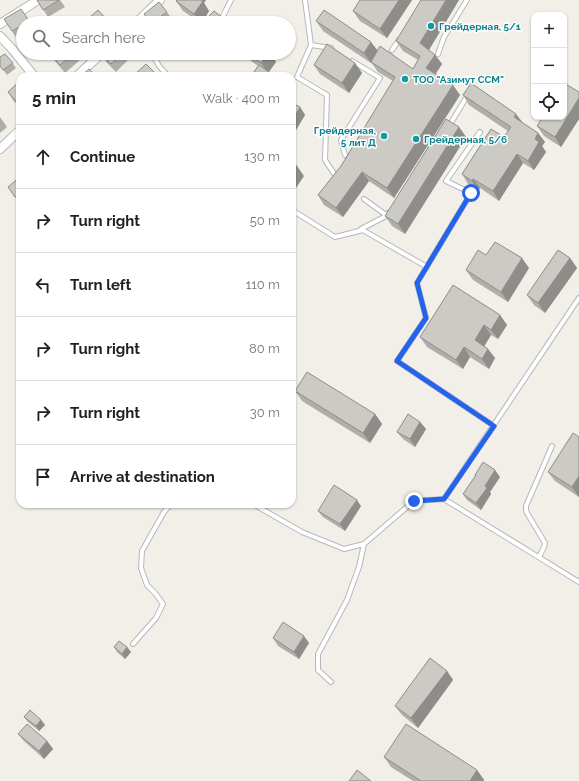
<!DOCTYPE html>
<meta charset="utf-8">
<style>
:root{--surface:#fff;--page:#f6f6f6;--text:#202124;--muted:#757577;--line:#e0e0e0}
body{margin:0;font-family:Raleway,sans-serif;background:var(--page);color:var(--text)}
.controls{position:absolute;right:12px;top:12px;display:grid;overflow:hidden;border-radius:8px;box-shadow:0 1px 3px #0004}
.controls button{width:36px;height:36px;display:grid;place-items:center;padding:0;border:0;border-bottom:1px solid var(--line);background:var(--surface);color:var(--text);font:20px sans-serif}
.stop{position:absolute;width:12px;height:12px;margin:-9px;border:3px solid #2563eb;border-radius:50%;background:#fff}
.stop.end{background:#2563eb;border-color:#fff;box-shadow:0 1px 4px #0008}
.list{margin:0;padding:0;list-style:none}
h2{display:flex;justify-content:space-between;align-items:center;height:52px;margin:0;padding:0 16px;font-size:17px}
h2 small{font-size:13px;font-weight:400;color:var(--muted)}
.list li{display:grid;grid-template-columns:26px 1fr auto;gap:12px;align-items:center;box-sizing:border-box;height:64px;padding:0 16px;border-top:1px solid var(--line)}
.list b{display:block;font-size:15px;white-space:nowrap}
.list em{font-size:13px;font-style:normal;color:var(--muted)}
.icon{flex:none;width:22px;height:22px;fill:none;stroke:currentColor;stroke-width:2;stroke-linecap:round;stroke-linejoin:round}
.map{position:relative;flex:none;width:579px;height:781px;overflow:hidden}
.search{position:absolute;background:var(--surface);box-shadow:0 1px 3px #0004;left:16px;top:16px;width:280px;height:44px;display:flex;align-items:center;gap:10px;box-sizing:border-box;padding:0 14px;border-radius:22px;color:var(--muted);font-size:15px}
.panel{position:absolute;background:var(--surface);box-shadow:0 1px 3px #0004;left:16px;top:72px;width:280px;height:436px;border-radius:12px}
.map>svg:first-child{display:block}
</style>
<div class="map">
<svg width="579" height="781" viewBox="0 0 579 781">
<rect width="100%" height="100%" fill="#f1efe8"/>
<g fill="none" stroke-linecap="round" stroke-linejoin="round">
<g stroke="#b5b8bc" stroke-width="6">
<g id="lane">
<path d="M305,0L311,45L297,77L327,95L325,160L335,175"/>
<path d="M223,16L231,0"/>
<path d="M311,45L331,48"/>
<path d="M392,50L399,40"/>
<path d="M152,53L159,66L168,76"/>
<path d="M438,54L444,37L467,0"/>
<path d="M449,126L466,98"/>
<path d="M480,132L446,181L471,193L417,283L426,318L397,361L494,426"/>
<path d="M345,155L341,140L380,78L352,61"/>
<path d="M364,199L386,215"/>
<path d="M295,212L335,237L363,230"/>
<path d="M388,213L386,216L361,229L427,267"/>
<path d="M444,499L579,298"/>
<path d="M253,504L302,532L344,549L364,544L414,501L444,499L579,582"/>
<path d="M539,557L544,547L545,543L527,513L526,510V506L552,446"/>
<path d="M133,644L156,618L163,604L155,593L147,585L141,568L142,551L164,512L171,504"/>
<path d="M331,682L318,670V654L347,600L359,567L364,544"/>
</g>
</g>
<g stroke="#b5b8bc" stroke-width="10">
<g id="street">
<path d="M136,23L160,0"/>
<path d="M0,24L38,0"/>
<path d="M0,36L13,50L34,76"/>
<path d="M77,76L102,53"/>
<path d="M0,149L20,130"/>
</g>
</g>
<use href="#lane" stroke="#fff" stroke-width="4"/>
<use href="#street" stroke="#fff" stroke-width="8"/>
</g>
<g fill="#afaea9">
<path d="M37,0H60L65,7L48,17Z"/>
<path d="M360,0H412L387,38L360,21L353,11Z"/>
<path d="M459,0L429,50L435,55L442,64L435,74L460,95L394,198L369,181L343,217L324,205L318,195L341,166L393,81L378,72L371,62L372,61L371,63L323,31L316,21L378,51L413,69L418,60L403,51L396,41Z"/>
<path d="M176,1L204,3L209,11L202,23H201L183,11Z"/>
<path d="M167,12L172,19L167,23H150L144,14Z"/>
<path d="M26,16L30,23H23V35L17,39L12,31Z"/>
<path d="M51,53H76L80,60L65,73L55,61L50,54Z"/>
<path d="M104,53H135L116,72L107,63L102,55Z"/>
<path d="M240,53H270L276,62L269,72L272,76H251L258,66Z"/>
<path d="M5,54L16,68L7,75L0,66Z"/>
<path d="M355,63L362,73L349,93L320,74L314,65Z"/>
<path d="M155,73L157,76H133Z"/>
<path d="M20,81V108L13,100L8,92Z"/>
<path d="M579,92V119L561,147L544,136L537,126Z"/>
<path d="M463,95L522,123L538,133L545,142L542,146L546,152L534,170L523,163L499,201L480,188L478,190L468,184L462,174L504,137L508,131L469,105Z"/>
<path d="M292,103L300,107L305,115L296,130L292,127Z"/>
<path d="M0,117L7,127L0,133Z"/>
<path d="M459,127L466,137L405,234L392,226L385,216Z"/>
<path d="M20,177V204L8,187Z"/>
<path d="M486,255L529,268L508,302L473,280L466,270Z"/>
<path d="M570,258L577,268L545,313L534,305L527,295Z"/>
<path d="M500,315L507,325L498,339L491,335L484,346L495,358L489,369L470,357L463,369L427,347L420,337Z"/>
<path d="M295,391L375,414L382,424L370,443L302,401Z"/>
<path d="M420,422L426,429L415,447L403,439L397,432Z"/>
<path d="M579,437V497L555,481L548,472Z"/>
<path d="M500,477L490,492L491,494L481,510L467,500L463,494Z"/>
<path d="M361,506L345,531L323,517L318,511Z"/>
<path d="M273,638L309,643L299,659L278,646Z"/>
<path d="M114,647H127L131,652L125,659L117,652Z"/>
<path d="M447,671L453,680L418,728L402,715L395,706Z"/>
<path d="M24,717L41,720L45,725L39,731L28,722Z"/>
<path d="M18,734L47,741L53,749L44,759L24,741Z"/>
<path d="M384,757L477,770L484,780V781H413L391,767Z"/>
</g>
<g fill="#8f8d8a">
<path d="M198,0H206L204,3L209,11L202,23L194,14Z"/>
<path d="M399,0H412L387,38L380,29Z"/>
<path d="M446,0H459L427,53L420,43Z"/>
<path d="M371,42L378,51L371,63L364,53Z"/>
<path d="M268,53H270L276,62L268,73L261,63Z"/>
<path d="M435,55L442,64L433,78L426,68Z"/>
<path d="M355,63L362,73L349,93L342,83Z"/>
<path d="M269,72L272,76H266Z"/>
<path d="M453,85L460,95L394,198L387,188Z"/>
<path d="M579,98V119L561,147L555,137Z"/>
<path d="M300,107L305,115L296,130L292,123V121Z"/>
<path d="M516,114L523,123L514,117Z"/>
<path d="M459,127L466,137L405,234L398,224Z"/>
<path d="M538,133L545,142L542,146L546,152L534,170L528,161L535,139Z"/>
<path d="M517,154L523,163L499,201L493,191Z"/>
<path d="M297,166L304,176L292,194V174Z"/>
<path d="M362,172L369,181L343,217L336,208Z"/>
<path d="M473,179L480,188L478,190L472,181Z"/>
<path d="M522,258L529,268L508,302L501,292Z"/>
<path d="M570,258L577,268L545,313L538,303Z"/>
<path d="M500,315L507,325L498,339L491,330Z"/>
<path d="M484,325L491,335L482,350L475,340Z"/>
<path d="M464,347L470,357L463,369L456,360Z"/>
<path d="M488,349L495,358L489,369L482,359Z"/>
<path d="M375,414L382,424L370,443L363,433Z"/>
<path d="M420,422L426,429L415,447L410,439Z"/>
<path d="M495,470L500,477L490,492L491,494L481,510L476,503L485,486Z"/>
<path d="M579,476V497L572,487Z"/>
<path d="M357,500L361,506L345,531L340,524Z"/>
<path d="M304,636L309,643L299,659L294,652Z"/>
<path d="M127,647L131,652L125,659L122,654Z"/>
<path d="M447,671L453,680L418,728L411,718Z"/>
<path d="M41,720L45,725L39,731L36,726Z"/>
<path d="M47,741L53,749L44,759L39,751Z"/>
<path d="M477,770L484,780V781H470Z"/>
</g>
<g fill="#cccac5" stroke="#8f8d8a">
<path d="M37,0H59L43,10Z"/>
<path d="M177,0H201L203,1L194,14L176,1Z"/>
<path d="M360,0H399L380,29L353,11Z"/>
<path d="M421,0H446L420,43L435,55L426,68L453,85L387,188L362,172L336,208L318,195L341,166L395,77L371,62L380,46L413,69L420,56L396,41Z"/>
<path d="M159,2L167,12L152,23H151L144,14Z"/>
<path d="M21,9L29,21L26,23H23V25L12,31L4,19Z"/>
<path d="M98,10L108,21L106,23H83Z"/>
<path d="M324,10L371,42L364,53L316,21Z"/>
<path d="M214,11L230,23H204L203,22Z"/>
<path d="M327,44L355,63L342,83L314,65Z"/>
<path d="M51,53H74L60,65L50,54Z"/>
<path d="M104,53H123L111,64L102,55Z"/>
<path d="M247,53H268L261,63Z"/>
<path d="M5,54L13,63L3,70L0,66V57Z"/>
<path d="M146,64L155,73L152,76H133Z"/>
<path d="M259,65L269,72L266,76H251Z"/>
<path d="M89,69L96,76H81Z"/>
<path d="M20,81V102L18,104L8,92Z"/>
<path d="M471,83L516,114L514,117L538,133L535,139L539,142L528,161L517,154L493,191L473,179L472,181L462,174L491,129L504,137L511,127L463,95Z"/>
<path d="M564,83L579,92V98L555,137L537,126L543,117H564Z"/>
<path d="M292,103L300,107L292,121Z"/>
<path d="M446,119L459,127L398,224L385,216Z"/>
<path d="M292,163L297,166L292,174Z"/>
<path d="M20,177V193L15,197L8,187Z"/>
<path d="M495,242L522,258L501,292L466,270L478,250L486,255Z"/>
<path d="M558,250L570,258L538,303L527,295Z"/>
<path d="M453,285L500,315L491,330L484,325L475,340L488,349L482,359L464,347L456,360L420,337Z"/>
<path d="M307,372L375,414L363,433L295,391Z"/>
<path d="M408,414L420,422L410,439L397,432Z"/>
<path d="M573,433L579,437V476L572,487L548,472Z"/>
<path d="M483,462L495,470L485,486L487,488L476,503L463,494L476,475H475Z"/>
<path d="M334,485L357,500L340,524L318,511Z"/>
<path d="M283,622L304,636L294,652L273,638Z"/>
<path d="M119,641L127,647L122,654L114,647Z"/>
<path d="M430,658L447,671L411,718L395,706Z"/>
<path d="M30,710L41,720L36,726L24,717Z"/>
<path d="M27,724L47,741L39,751L18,734Z"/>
<path d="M406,724L477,770L470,781H421L384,757Z"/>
<path d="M357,770L371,781H349Z"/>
</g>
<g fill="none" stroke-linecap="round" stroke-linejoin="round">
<path stroke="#2563eb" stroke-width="5" d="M414,501L444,499L494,426L397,361L426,318L417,283L471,193"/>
</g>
<g fill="#0f9aa8" stroke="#fff" stroke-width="1.5">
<circle cx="431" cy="26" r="4"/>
<circle cx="405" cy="79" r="4"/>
<circle cx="384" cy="136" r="4"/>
<circle cx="416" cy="139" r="4"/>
</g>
<g text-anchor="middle" stroke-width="3" stroke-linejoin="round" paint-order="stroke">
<g font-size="10" font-weight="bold" fill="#0d838f" stroke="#fff" text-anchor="start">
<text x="439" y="30">Грейдерная, 5/1</text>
<text x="413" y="83">ТОО "Азимут ССМ"</text>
<text x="376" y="134" text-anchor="end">Грейдерная,<tspan x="376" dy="12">5 лит Д</tspan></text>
<text x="424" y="143">Грейдерная, 5/6</text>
</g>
</g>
</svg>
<div class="controls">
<button>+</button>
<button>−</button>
<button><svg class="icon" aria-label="locate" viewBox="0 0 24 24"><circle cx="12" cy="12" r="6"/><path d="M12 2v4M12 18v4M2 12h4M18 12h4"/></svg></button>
</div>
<div class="stop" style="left:471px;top:193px"></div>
<div class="stop end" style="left:414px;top:501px"></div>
<div class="search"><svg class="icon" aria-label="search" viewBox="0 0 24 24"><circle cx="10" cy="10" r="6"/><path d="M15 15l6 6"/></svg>Search here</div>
<section class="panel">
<h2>5 min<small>Walk · 400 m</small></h2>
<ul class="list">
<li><svg class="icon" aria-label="ahead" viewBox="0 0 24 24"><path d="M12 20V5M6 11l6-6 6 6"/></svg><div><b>Continue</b></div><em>130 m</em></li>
<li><svg class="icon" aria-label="right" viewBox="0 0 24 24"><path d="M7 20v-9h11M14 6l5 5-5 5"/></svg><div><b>Turn right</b></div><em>50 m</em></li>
<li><svg class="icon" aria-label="left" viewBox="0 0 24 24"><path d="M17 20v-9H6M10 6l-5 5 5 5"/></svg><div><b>Turn left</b></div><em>110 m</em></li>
<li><svg class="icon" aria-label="right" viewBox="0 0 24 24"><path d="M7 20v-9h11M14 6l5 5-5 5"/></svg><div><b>Turn right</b></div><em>80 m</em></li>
<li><svg class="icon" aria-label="right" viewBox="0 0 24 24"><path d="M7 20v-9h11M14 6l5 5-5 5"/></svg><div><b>Turn right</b></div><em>30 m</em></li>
<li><svg class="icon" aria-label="arrive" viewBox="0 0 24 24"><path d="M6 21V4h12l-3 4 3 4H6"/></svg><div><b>Arrive at destination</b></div></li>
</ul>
</section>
</div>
